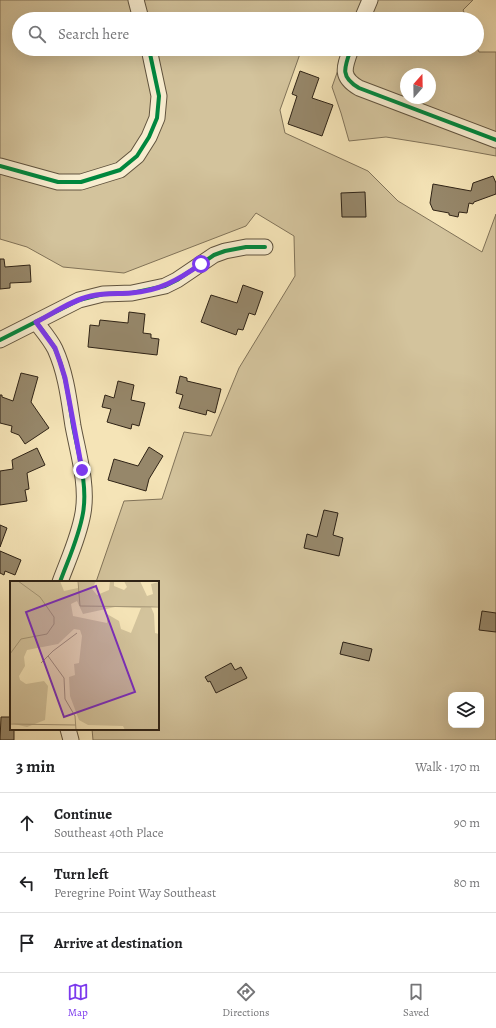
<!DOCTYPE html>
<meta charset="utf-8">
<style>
:root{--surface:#fff;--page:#f2f2f2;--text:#202124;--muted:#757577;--line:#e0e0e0;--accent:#7c3aed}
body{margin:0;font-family:Alegreya,serif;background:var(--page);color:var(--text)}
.controls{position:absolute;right:12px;bottom:12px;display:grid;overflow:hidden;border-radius:8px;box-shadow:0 4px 16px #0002}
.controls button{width:36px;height:36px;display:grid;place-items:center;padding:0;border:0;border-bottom:1px solid var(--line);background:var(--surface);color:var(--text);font:20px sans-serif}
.compass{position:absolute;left:400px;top:68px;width:36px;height:36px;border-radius:50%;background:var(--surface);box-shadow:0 4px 16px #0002;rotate:20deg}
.stop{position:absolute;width:12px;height:12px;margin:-9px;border:3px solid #7c3aed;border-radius:50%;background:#fff}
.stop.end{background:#7c3aed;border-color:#fff;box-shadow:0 1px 4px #0008}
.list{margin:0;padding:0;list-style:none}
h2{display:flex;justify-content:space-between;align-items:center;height:52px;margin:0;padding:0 16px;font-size:17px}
h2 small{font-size:13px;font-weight:400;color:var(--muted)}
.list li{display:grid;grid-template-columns:26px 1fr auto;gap:12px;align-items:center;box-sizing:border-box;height:60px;padding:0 16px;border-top:1px solid var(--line)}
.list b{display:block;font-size:15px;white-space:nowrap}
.list p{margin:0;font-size:13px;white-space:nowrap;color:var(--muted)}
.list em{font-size:13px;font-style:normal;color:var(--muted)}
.icon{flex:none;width:22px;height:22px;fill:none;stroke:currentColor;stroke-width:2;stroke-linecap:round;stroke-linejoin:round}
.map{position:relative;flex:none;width:496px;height:740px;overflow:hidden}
.search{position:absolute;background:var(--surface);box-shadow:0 4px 16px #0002;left:12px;right:12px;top:12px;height:44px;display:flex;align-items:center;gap:10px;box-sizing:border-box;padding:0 14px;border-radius:22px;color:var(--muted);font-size:15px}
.sheet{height:232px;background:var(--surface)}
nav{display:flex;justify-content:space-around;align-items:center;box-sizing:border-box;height:56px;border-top:1px solid var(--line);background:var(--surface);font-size:11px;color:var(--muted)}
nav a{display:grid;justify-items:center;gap:2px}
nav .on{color:var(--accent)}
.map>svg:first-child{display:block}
</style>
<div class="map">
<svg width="496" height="740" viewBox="0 0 496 740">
<rect width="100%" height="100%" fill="#f5e4b7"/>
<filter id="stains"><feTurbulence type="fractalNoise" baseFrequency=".005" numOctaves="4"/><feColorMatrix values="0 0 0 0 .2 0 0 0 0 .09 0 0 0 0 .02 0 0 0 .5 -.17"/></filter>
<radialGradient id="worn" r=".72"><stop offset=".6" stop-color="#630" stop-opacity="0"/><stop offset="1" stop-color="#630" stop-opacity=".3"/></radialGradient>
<path fill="#d3c39c" stroke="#817359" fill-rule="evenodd" d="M0,0H473L463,10L467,19H19V49L477,48L479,52H496V156L436,145L386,137L349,141L341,113L332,87L345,50L301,51L280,110L285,133L368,171L398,201L482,252L496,214V740H93L92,729H158V582H96L124,501L162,499L184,432L211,436L239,368L295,276L294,236L256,213L246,226L124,273L63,267L27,247L0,239ZM406,74H430V98H406ZM451,695H481V725H451Z"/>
<g fill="#96876a" stroke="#2f2316">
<path d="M300,71L319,78L312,98L333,105L322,136L288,124L297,96L292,94Z"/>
<path d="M493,176L496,183V194L474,202L473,204L469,203L467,213L459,212L458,217L449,215V213L433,210L430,203L433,184L471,191L473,183Z"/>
<path d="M365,192L366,217H342L341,193Z"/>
<path d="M0,259H4L5,267L30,265L31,282L10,283V288L0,289Z"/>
<path d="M243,285L263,292L255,315L249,313L243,330L238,329L236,335L201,322L211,295L237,303Z"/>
<path d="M129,312L145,314L143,333L151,334V338L159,339L157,355L88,347L90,325L99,326L100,320L128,323Z"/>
<path d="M21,373L38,377L31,402L49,428L25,444L19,435L11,432L12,426L0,423V395H2V397L13,401Z"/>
<path d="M180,376L187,378V381L221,389L215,413L207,410L206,415L179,408L183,395L176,393Z"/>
<path d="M118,381L134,385L131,400L145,403L139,426L132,424L131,429L107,422L111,409L102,407L105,395L114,398Z"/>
<path d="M149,447L163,456L149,479L146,491L108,480L114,459L138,466Z"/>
<path d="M37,448L45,465L27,473L29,489L25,490L27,501L0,505V471L13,469L12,460Z"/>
<path d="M324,510L338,513L333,535L343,538L339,556L304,548L307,534L317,537Z"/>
<path d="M0,525L7,528L0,547Z"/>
<path d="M0,551L21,560L15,575L5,571L4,575L0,573Z"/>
<path d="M482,611L496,613V632L479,630Z"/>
<path d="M343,642L372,649L369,661L340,654Z"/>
<path d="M231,663L235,670L241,667L247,678L216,693L210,681L208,682L205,677Z"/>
<path d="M1,717H11V729H14V740H0Z"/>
</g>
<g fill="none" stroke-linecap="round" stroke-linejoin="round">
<g stroke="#60533e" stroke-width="17">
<g id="minor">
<path d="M136,0L141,19"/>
<path d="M362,19L370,0"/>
<path d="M351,49C344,68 340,77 359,88L496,140"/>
<path d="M0,166L58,182H81L120,170L137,156L149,137L157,118L159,96L149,49"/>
<path d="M36,322C42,330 50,339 55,349C66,373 69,400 73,426C78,453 88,485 83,513C79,537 68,560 60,582"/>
<path d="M0,340L79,300L103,294L132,293L165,286L177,280L214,255L225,251L246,247H265"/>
<path d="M68,729L71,740"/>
</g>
</g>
<use href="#minor" stroke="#f8edd0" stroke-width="15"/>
<g stroke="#f8edd0" stroke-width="6">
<g id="cycleway">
<path d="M351,49C344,68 340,77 359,88L496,140"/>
<path d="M0,166L58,182H81L120,170L137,156L149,137L157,118L159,96L149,49"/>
<path d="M36,322C42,330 50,339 55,349C66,373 69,400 73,426C78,453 88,485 83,513C79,537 68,560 60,582"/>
<path d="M0,340L79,300L103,294L132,293L165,286L177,280L214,255L225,251L246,247H265"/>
</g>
</g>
<use href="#cycleway" stroke="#00873e" stroke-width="4"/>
</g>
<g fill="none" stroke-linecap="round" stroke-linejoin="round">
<path stroke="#7c3aed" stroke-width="5" d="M82,470L65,378L60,362L55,348L36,322C54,313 72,300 91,296C105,293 118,294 131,293C159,291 178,280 201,264"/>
</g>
<g transform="translate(10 581)">
<rect width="149" height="149" fill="#f5e4b7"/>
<path d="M0,0H50L54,10L68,7L69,0H86L82,8L87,14L99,9L100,0H104V5L114,9L117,6L114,0H130L137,15L143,13L141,3L149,1V25L141,26L144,33L145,52L149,53V149H115L113,145L78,144L69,139L60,115L59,96L65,94L64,83L69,82L72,55L70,49L64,48L48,63L17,69L14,76L15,85L9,95L10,99L16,103L34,100L38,105L35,139L17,146L0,142ZM67,20L73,33L105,26L131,27L121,52L111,48L109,40L97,33V42L63,35L61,23Z" fill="#d3c39c" fill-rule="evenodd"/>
<path fill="none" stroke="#a69777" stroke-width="1" d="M68,0L70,25L149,26M0,73L11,58L37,53L44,43V36L30,16L8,0M38,75L54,97L55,118L65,135L66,149M31,82L43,70L67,52M0,143L66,144"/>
<path fill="#7b2cbf" fill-opacity="0.15" stroke="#7b2cbf" stroke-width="2" d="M86,5L125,111L54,136L16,31Z"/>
<rect width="149" height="149" fill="none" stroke="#2f2316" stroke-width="2"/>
</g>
<rect width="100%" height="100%" filter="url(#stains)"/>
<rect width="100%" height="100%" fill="url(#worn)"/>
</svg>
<div class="controls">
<button><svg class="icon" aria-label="layers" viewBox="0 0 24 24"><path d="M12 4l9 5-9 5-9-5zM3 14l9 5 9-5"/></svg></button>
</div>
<svg class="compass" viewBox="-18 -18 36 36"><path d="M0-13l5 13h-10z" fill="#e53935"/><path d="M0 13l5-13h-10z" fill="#757577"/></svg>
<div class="stop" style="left:201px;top:264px"></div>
<div class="stop end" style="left:82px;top:470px"></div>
<div class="search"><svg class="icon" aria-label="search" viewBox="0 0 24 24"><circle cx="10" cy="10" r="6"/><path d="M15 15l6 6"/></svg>Search here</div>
</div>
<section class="sheet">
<h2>3 min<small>Walk · 170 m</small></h2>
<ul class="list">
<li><svg class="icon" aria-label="ahead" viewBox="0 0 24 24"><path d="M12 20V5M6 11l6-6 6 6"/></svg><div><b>Continue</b><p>Southeast 40th Place</p></div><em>90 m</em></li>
<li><svg class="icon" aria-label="left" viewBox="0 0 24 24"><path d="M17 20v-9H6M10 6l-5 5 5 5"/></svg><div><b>Turn left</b><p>Peregrine Point Way Southeast</p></div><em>80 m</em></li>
<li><svg class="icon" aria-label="arrive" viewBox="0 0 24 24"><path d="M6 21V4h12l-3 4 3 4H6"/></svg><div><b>Arrive at destination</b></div></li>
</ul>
</section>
<nav>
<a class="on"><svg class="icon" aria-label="map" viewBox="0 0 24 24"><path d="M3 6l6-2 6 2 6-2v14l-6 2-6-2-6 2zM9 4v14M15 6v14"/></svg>Map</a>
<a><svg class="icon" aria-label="directions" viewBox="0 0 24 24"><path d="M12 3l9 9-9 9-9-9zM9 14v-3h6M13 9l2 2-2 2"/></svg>Directions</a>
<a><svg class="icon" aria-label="saved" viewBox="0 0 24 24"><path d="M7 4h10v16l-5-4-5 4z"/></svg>Saved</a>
</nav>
